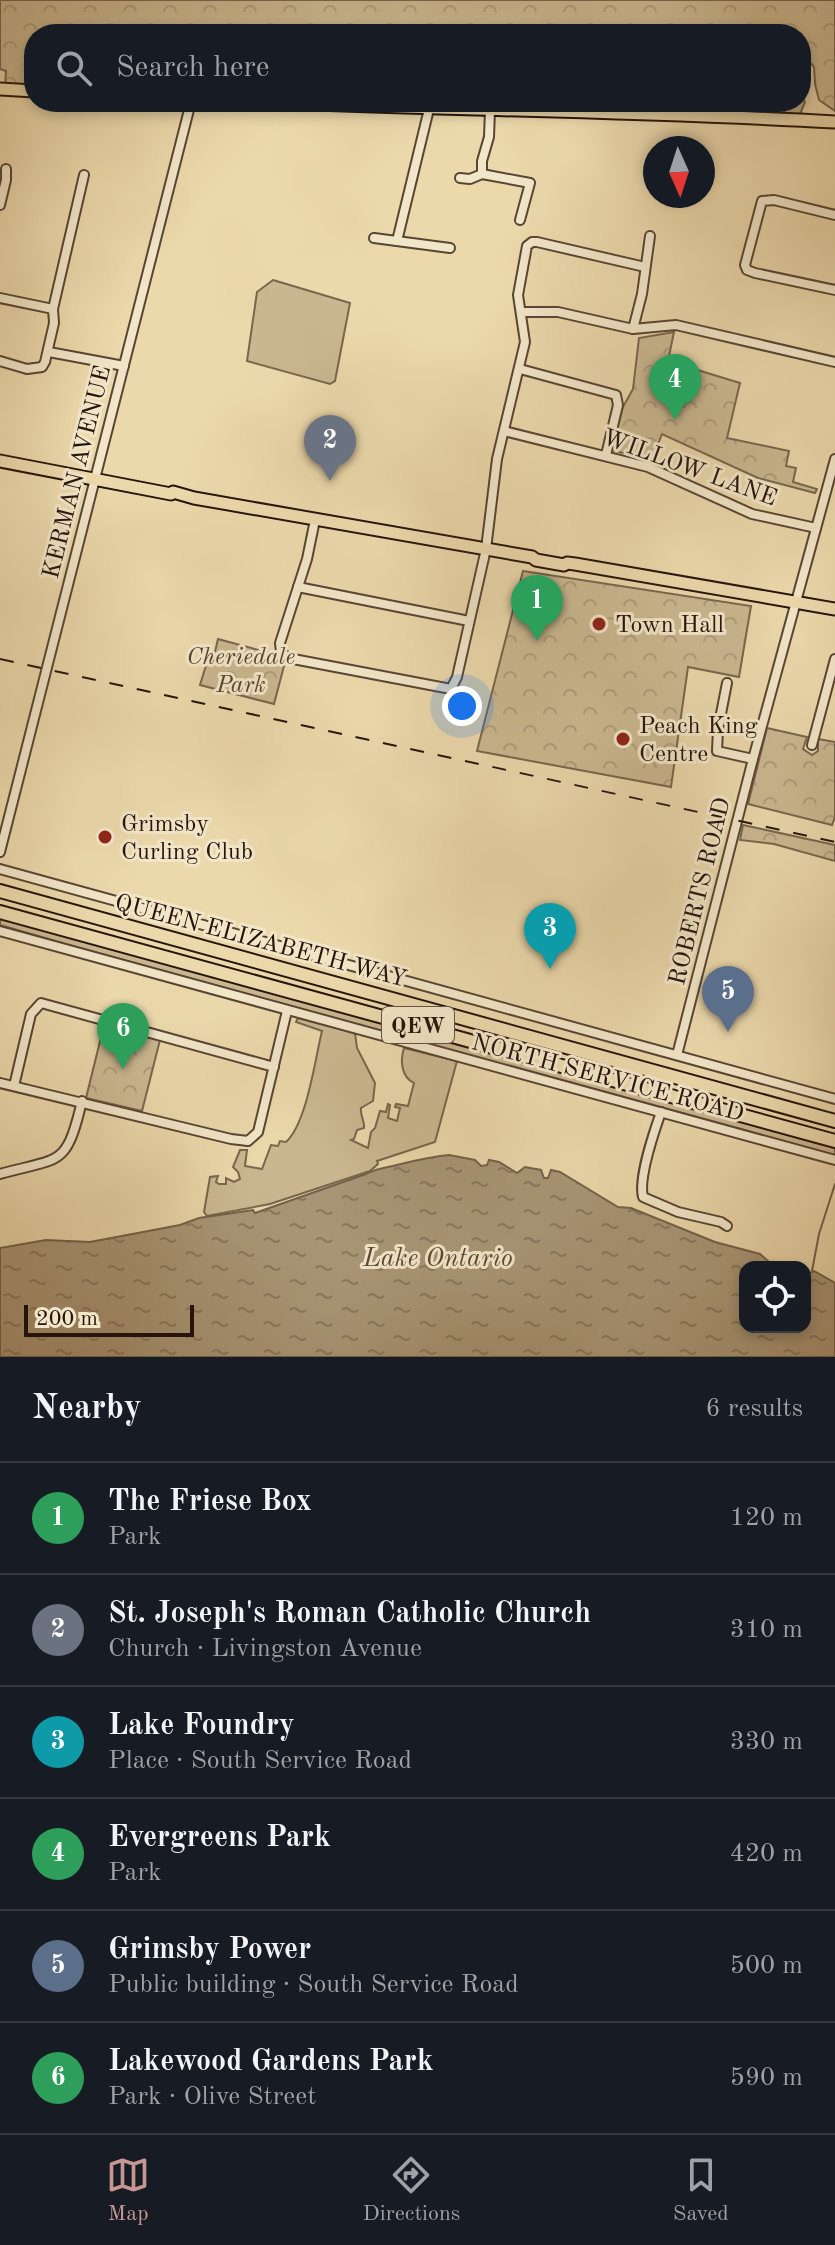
<!DOCTYPE html>
<meta charset="utf-8">
<style>
:root{--surface:#171b24;--page:#242831;--text:#f1f3f6;--muted:#9ea1a6;--line:#363941;--accent:#c59692}
body{margin:0;font-family:"Old Standard TT",serif;background:var(--page);color:var(--text)}
.controls{position:absolute;right:24px;bottom:24px;display:grid;overflow:hidden;border-radius:16px;box-shadow:0 4px 12px #0003}
.controls button{width:72px;height:72px;display:grid;place-items:center;padding:0;border:0;border-bottom:2px solid var(--line);background:var(--surface);color:var(--text);font:40px sans-serif}
.compass{position:absolute;left:643px;top:136px;width:72px;height:72px;border-radius:50%;background:var(--surface);box-shadow:0 4px 12px #0003;rotate:177deg}
.scale{position:absolute;left:24px;bottom:20px;width:170px;box-sizing:border-box;padding-left:8px;border:4px solid #27140c;border-top:0;font-size:22px;line-height:28px;white-space:nowrap;color:#27140c;-webkit-text-stroke:6px #f2e6c8;paint-order:stroke}
.you{position:absolute;left:462px;top:706px;width:28px;height:28px;margin:-20px;border:6px solid #fff;border-radius:50%;background:#1a73e8;box-shadow:0 0 0 12px #1a73e833}
.badge{display:grid;place-items:center;width:52px;height:52px;border-radius:50%;background:var(--accent);color:#fff;font-size:26px;font-weight:700}
.pin{position:absolute;translate:-50% -66px;filter:drop-shadow(0 2px 4px #0008)}
.pin::after{content:'';position:absolute;top:42px;width:28px;height:24px;background:inherit;clip-path:polygon(0 0,100% 0,50% 100%)}
.list{margin:0;padding:0;list-style:none}
h2{display:flex;justify-content:space-between;align-items:center;height:104px;margin:0;padding:0 32px;font-size:34px}
h2 small{font-size:26px;font-weight:400;color:var(--muted)}
.list li{display:grid;grid-template-columns:52px 1fr auto;gap:24px;align-items:center;box-sizing:border-box;height:112px;padding:0 32px;border-top:2px solid var(--line)}
.list b{display:block;font-size:30px;white-space:nowrap}
.list p{margin:0;font-size:26px;white-space:nowrap;color:var(--muted)}
.list em{font-size:26px;font-style:normal;color:var(--muted)}
.icon{flex:none;width:44px;height:44px;fill:none;stroke:currentColor;stroke-width:2;stroke-linecap:round;stroke-linejoin:round}
.map{position:relative;flex:none;width:835px;height:1357px;overflow:hidden}
.search{position:absolute;background:var(--surface);box-shadow:0 4px 12px #0003;left:24px;right:24px;top:24px;height:88px;display:flex;align-items:center;gap:20px;box-sizing:border-box;padding:0 28px;border-radius:32px;color:var(--muted);font-size:30px}
.sheet{height:776px;background:var(--surface)}
nav{display:flex;justify-content:space-around;align-items:center;box-sizing:border-box;height:112px;border-top:2px solid var(--line);background:var(--surface);font-size:22px;color:var(--muted)}
nav a{display:grid;justify-items:center;gap:4px}
nav .on{color:var(--accent)}
.map>svg:first-child{display:block}
</style>
<div class="map">
<svg width="835" height="1357" viewBox="0 0 835 1357">
<defs>
<pattern id="forest-crowns" width="20" height="18" patternUnits="userSpaceOnUse" patternTransform="scale(2)"><rect width="20" height="18" fill="#cab790"/><path d="M2 6a3 3 0 1 1 6 0M12 15a3 3 0 1 1 6 0" fill="none" stroke="#ae9c7b"/></pattern>
<pattern id="water-ripples" width="26" height="14" patternUnits="userSpaceOnUse" patternTransform="scale(2)"><rect width="26" height="14" fill="#a89575"/><path d="M2 4q2-2 4 0t4 0M15 11q2-2 4 0t4 0" fill="none" stroke="#89785e"/></pattern>
</defs>
<rect width="100%" height="100%" fill="#ebd8ab"/>
<filter id="stains"><feTurbulence type="fractalNoise" baseFrequency=".0025" numOctaves="4"/><feColorMatrix values="0 0 0 0 .2 0 0 0 0 .09 0 0 0 0 .02 0 0 0 .5 -.17"/></filter>
<radialGradient id="worn" r=".72"><stop offset=".6" stop-color="#630" stop-opacity="0"/><stop offset="1" stop-color="#630" stop-opacity=".3"/></radialGradient>
<g fill="#cab790" stroke="#78664e" stroke-width="2">
<path d="M273,280L350,303L335,381L330,384L247,361L257,292Z"/>
<path d="M0,918L835,1148V1156L76,947L0,925Z"/>
<path d="M298,1018L355,1033L357,1048L375,1083L373,1101L361,1108C360,1116 365,1121 364,1128L357,1130L354,1139L351,1140L368,1148L371,1132L375,1128L380,1111L386,1112L388,1104L390,1105L388,1118L397,1121L400,1108L395,1107L396,1104L408,1106L414,1083C401,1077 400,1060 404,1048L457,1061L435,1142L377,1161L378,1164L370,1171L270,1204L207,1216L204,1212L210,1177L218,1176L216,1182L219,1184H226V1178L234,1182L240,1179L238,1172L233,1167L240,1150H247L245,1166L262,1169L271,1145L278,1146L280,1141L286,1142C307,1123 315,1059 322,1031L296,1022Z"/>
</g>
<g fill="url(#forest-crowns)" stroke="#78664e" stroke-width="2">
<path d="M0,0H835V111L819,100L815,84L814,67L801,51V34H34V87L5,86L6,71L0,69Z"/>
<path d="M801,95L805,102L800,114L789,116L773,102H801Z"/>
<path d="M511,102H595L594,109L511,107Z"/>
<path d="M717,102H744L742,114L717,112Z"/>
<path d="M674,332L668,361L740,383L727,438L789,451L786,466L796,468L793,482L817,489L815,493L758,478L662,434L652,459L614,451L612,448L623,407L633,389L639,338Z"/>
<path d="M523,571L751,606L739,677L688,667L671,787L477,751Z"/>
<path d="M218,639L270,653L277,664L284,666L274,704L200,685L208,659L213,660Z"/>
<path d="M767,728L807,737L803,749L812,755L818,751V739L835,742V817L832,825L748,804Z"/>
<path d="M743,825L835,845V861L774,844L740,840Z"/>
<path d="M104,1025L160,1040L142,1111L86,1098Z"/>
</g>
<path fill="url(#water-ripples)" stroke="#74614b" stroke-width="2" d="M449,1155L475,1160L481,1166L487,1165L489,1160L499,1162L517,1173L525,1167L541,1170L544,1178H548L551,1170L560,1172L618,1207L631,1208L715,1242L760,1254L775,1267H745V1327H805V1275L814,1271L835,1283V1357H0V1248L46,1240L90,1242L180,1225L199,1218L253,1210L255,1213L366,1174C378,1168 385,1168 397,1165C417,1160 428,1157 449,1155Z"/>
<g fill="none" stroke-linecap="round" stroke-linejoin="round">
<path stroke="#74614b" stroke-width="2" d="M812,1271L819,1234L835,1184"/>
<g stroke="#584534" stroke-width="12">
<g id="minor">
<path d="M482,174V161L489,137L490,110"/>
<path d="M460,178L470,179L482,174L530,183L520,220"/>
<path d="M0,205L6,180V169"/>
<path d="M835,215L774,200L762,201L745,265L747,270L755,273L835,290"/>
<path d="M374,238L450,248"/>
<path d="M397,241L429,109"/>
<path d="M0,298L53,309"/>
<path d="M521,312H558L633,329L676,325L835,362"/>
<path d="M633,329L642,294L650,236"/>
<path d="M49,352L124,366"/>
<path d="M0,361L27,369L42,367L45,362L54,323L53,309L84,175"/>
<path d="M520,369L616,395L618,405L606,455"/>
<path d="M504,431L648,467L752,514L816,528"/>
<path d="M315,520L307,559L280,643L281,652L288,658L451,689L457,677L486,549L497,459L525,342L518,295L527,246L532,242H537L645,267"/>
<path d="M298,587L469,621"/>
<path d="M727,683L718,729L717,751L753,759"/>
<path d="M812,745L835,659"/>
<path d="M0,852L191,102"/>
<path d="M0,869L835,1099"/>
<path d="M0,931L835,1160"/>
<path d="M677,1055L753,759L835,459"/>
<path d="M0,1083L231,1139L248,1141L258,1132L287,1011"/>
<path d="M14,1086L31,1014L41,1003L274,1067"/>
<path d="M661,1112C654,1132 638,1178 643,1197L678,1212L721,1222L727,1226"/>
<path d="M0,1174C61,1157 66,1168 82,1101"/>
</g>
</g>
<g stroke="#27140c" stroke-width="15">
<g id="major">
<path d="M0,89L34,91"/>
<path d="M259,102C451,110 643,111 835,122"/>
<path d="M0,461L171,494L173,492L194,498L532,557L536,560L564,565L567,563L575,564L835,609"/>
</g>
</g>
<g stroke="#27140c" stroke-width="16">
<g id="highway">
<path d="M0,891L835,1121"/>
<path d="M0,912L835,1141"/>
</g>
</g>
<use href="#minor" stroke="#f2e6c8" stroke-width="8"/>
<use href="#major" stroke="#ebd8ab" stroke-width="11"/>
<use href="#highway" stroke="#ebd8ab" stroke-width="12"/>
<path stroke="#27140c" stroke-width="2" stroke-dasharray="14 14" stroke-linecap="butt" d="M0,659L835,842"/>
</g>
<g fill="#8f2418" stroke="#f2e6c8" stroke-width="3">
<circle cx="599" cy="624" r="8"/>
<circle cx="623" cy="739" r="8"/>
<circle cx="105" cy="837" r="8"/>
</g>
<g text-anchor="middle" stroke-width="6" stroke-linejoin="round" paint-order="stroke">
<rect fill="#f2e6c8" stroke="#645344" stroke-width="2" x="382" y="1007" width="72" height="36" rx="6"/>
<g font-size="22" font-weight="bold" fill="#27140c">
<text x="418" y="1033">QEW</text>
</g>
<g font-size="24" fill="#27140c" stroke="#f2e6c8">
<text transform="translate(690 467) rotate(20)" y="8">WILLOW LANE</text>
<text transform="translate(76 472) rotate(-76)" y="8">KERMAN AVENUE</text>
<text transform="translate(699 891) rotate(-76)" y="8">ROBERTS ROAD</text>
<text transform="translate(261 940) rotate(15)" y="8">QUEEN ELIZABETH WAY</text>
<text transform="translate(608 1077) rotate(15)" y="8">NORTH SERVICE ROAD</text>
</g>
<g font-size="24" fill="#27140c" stroke="#f2e6c8" text-anchor="start">
<text x="615" y="632">Town Hall</text>
<text x="639" y="733">Peach King<tspan x="639" dy="28">Centre</tspan></text>
<text x="121" y="831">Grimsby<tspan x="121" dy="28">Curling Club</tspan></text>
</g>
<g font-size="24" font-style="italic" fill="#584534" stroke="#f2e6c8">
<text x="241" y="664">Cheriedale<tspan x="241" dy="28">Park</tspan></text>
</g>
<g font-size="26" font-style="italic" fill="#5b4836" stroke="#f2e6c8">
<text x="438" y="1266">Lake Ontario</text>
</g>
</g>
<rect width="100%" height="100%" filter="url(#stains)"/>
<rect width="100%" height="100%" fill="url(#worn)"/>
</svg>
<div class="controls">
<button><svg class="icon" aria-label="locate" viewBox="0 0 24 24"><circle cx="12" cy="12" r="6"/><path d="M12 2v4M12 18v4M2 12h4M18 12h4"/></svg></button>
</div>
<svg class="compass" viewBox="-18 -18 36 36"><path d="M0-13l5 13h-10z" fill="#e53935"/><path d="M0 13l5-13h-10z" fill="#9ea1a6"/></svg>
<div class="scale">200 m</div>
<div class="you"></div>
<div class="pin badge" style="left:537px;top:641px;background:#2e9e5b">1</div>
<div class="pin badge" style="left:330px;top:481px;background:#6b7280">2</div>
<div class="pin badge" style="left:550px;top:969px;background:#0f9aa8">3</div>
<div class="pin badge" style="left:675px;top:420px;background:#2e9e5b">4</div>
<div class="pin badge" style="left:728px;top:1032px;background:#5c6f8a">5</div>
<div class="pin badge" style="left:123px;top:1069px;background:#2e9e5b">6</div>
<div class="search"><svg class="icon" aria-label="search" viewBox="0 0 24 24"><circle cx="10" cy="10" r="6"/><path d="M15 15l6 6"/></svg>Search here</div>
</div>
<section class="sheet">
<h2>Nearby<small>6 results</small></h2>
<ul class="list">
<li><span class="badge" style="background:#2e9e5b">1</span><div><b>The Friese Box</b><p>Park</p></div><em>120 m</em></li>
<li><span class="badge" style="background:#6b7280">2</span><div><b>St. Joseph's Roman Catholic Church</b><p>Church · Livingston Avenue</p></div><em>310 m</em></li>
<li><span class="badge" style="background:#0f9aa8">3</span><div><b>Lake Foundry</b><p>Place · South Service Road</p></div><em>330 m</em></li>
<li><span class="badge" style="background:#2e9e5b">4</span><div><b>Evergreens Park</b><p>Park</p></div><em>420 m</em></li>
<li><span class="badge" style="background:#5c6f8a">5</span><div><b>Grimsby Power</b><p>Public building · South Service Road</p></div><em>500 m</em></li>
<li><span class="badge" style="background:#2e9e5b">6</span><div><b>Lakewood Gardens Park</b><p>Park · Olive Street</p></div><em>590 m</em></li>
</ul>
</section>
<nav>
<a class="on"><svg class="icon" aria-label="map" viewBox="0 0 24 24"><path d="M3 6l6-2 6 2 6-2v14l-6 2-6-2-6 2zM9 4v14M15 6v14"/></svg>Map</a>
<a><svg class="icon" aria-label="directions" viewBox="0 0 24 24"><path d="M12 3l9 9-9 9-9-9zM9 14v-3h6M13 9l2 2-2 2"/></svg>Directions</a>
<a><svg class="icon" aria-label="saved" viewBox="0 0 24 24"><path d="M7 4h10v16l-5-4-5 4z"/></svg>Saved</a>
</nav>
